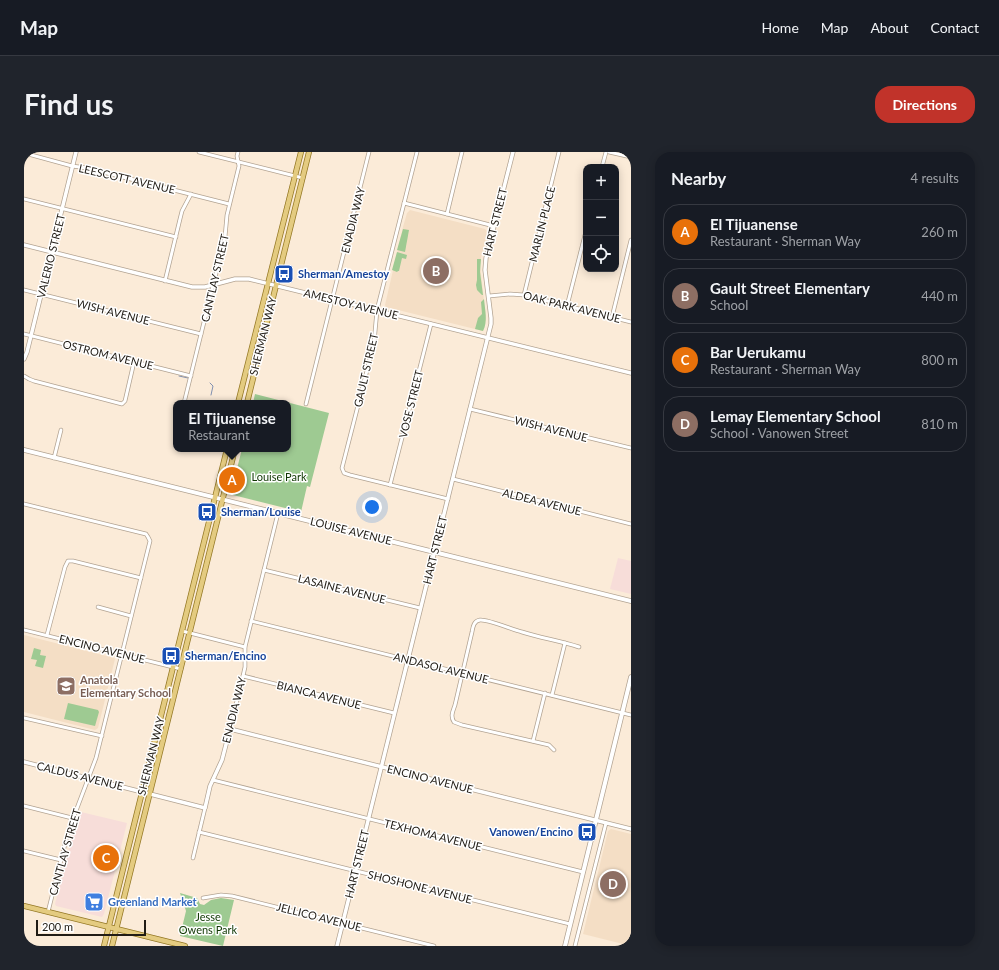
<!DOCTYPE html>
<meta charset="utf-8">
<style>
:root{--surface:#171b24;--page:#20242c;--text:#f1f3f6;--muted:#9ea1a6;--line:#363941;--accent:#c1332a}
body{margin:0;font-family:Lato,sans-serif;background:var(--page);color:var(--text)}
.controls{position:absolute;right:12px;top:12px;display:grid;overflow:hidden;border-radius:8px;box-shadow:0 2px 10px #0003}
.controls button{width:36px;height:36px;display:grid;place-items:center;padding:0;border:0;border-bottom:1px solid var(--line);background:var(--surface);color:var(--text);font:20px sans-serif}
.scale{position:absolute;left:12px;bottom:10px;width:110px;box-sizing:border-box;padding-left:4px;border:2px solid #211c15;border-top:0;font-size:11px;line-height:14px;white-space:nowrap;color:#211c15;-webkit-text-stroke:3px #fff;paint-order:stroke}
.you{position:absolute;left:348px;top:355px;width:14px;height:14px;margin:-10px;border:3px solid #fff;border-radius:50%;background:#1a73e8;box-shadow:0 0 0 6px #1a73e833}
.badge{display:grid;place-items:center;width:26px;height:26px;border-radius:50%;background:var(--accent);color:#fff;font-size:13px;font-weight:700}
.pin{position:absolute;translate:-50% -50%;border:2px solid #fff;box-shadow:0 1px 4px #0006}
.popup{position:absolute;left:149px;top:248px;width:118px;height:52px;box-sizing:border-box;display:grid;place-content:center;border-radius:8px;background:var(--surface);filter:drop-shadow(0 1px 3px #0005);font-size:13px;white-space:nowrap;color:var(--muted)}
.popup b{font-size:15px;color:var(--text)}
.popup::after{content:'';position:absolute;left:50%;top:100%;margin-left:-8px;border:8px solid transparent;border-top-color:var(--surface)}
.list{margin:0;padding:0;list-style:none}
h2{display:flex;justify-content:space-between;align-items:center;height:52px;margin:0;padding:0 16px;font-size:17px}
h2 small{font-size:13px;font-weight:400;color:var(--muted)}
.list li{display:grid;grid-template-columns:26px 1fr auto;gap:12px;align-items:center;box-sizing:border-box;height:56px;margin:0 8px 8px;padding:0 8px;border:1px solid var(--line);border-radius:16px}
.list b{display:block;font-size:15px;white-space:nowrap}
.list p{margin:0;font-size:13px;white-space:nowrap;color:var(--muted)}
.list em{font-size:13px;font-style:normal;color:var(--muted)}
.icon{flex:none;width:22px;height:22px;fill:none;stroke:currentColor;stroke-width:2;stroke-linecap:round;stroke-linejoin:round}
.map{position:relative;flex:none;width:607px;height:794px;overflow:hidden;border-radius:16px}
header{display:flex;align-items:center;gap:24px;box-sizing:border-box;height:56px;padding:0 20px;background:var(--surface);border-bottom:1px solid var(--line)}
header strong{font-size:19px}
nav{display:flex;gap:22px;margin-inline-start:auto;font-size:14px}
.intro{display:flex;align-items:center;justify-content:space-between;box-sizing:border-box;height:96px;padding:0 24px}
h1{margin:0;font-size:28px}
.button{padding:10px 18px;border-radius:16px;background:var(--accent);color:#fff;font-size:14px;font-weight:700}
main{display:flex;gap:24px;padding:0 24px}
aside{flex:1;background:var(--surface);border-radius:16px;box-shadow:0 2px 10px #0003}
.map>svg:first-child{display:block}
</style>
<header>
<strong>Map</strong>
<nav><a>Home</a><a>Map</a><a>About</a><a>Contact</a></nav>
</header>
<div class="intro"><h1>Find us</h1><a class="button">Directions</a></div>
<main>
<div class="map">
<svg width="607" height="794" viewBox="0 0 607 794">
<rect width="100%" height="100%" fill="#fbebd8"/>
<g fill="#f7ddd9">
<path d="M594,406L607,409V442L586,437Z"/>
<path d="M57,660L103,671L80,762L78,765L32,754L31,752L49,681Z"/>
</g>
<g fill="#f4dec5">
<path d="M386,58L461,77L462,78L463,82L457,106L456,113L462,166L461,172L459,179L362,155L361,153L379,75L383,61Z"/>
<path d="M0,483L90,506L91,507L74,576L71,578L0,560Z"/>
<path d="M587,677L607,682V794L559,782L584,679Z"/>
</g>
<g fill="#9eca92">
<path d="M379,77L385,78L381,100L373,98Z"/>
<path d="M373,100L383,103L382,107L378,106L375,119H374L373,120L368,118Z"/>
<path d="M453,108V107H457L456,120L459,143H458L453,138L452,133L453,128Z"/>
<path d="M460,147C461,158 464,170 459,179L451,177L454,166L458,162L457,150Z"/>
<path d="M231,242L305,261L286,335L283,334L277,360L209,343L207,340L218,297H264V251H229Z"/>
<path d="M10,496L17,498L16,503L22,504L19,516L11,514L13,508L7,507Z"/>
<path d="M44,551L74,558L75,560L71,574L40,567Z"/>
<path d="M156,741L173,746L176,752L180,753L187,748L197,746L210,748L199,794L156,784L162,759Z"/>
</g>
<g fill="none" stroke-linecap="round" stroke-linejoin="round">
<g stroke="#8190b0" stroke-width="1">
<path d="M155,224L164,226"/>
<path d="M186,231L189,234L187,243"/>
</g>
<g stroke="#b2a392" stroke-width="4.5">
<g id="minor">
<path d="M175,0L279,26"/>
<path d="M393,0L353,158L350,191L318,316L320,321L326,323L424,347"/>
<path d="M585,0L607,5"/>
<path d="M0,1L48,14L63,16L205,52"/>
<path d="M578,15L582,0"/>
<path d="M0,47L152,85"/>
<path d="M380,51L470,74"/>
<path d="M423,62L438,0"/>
<path d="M141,129L156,67L158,59L167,42"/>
<path d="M0,138L177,182"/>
<path d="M500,143L535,0"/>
<path d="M465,144L486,142L500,143L607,170"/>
<path d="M543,154L562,79"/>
<path d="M588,165L607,88"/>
<path d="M0,182L167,224"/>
<path d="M0,224L5,227L10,229L98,252L101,249L110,210"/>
<path d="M160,251L201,85L203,63L215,14L213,4L214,0"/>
<path d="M282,252L345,0"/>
<path d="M446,257L607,296"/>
<path d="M30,306L37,278"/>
<path d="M429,327L607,372"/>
<path d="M366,333L407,172"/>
<path d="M0,352L122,382L124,385L126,389L72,606L44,680L24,760"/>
<path d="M240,418L396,456"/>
<path d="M74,455L107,464"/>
<path d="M227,469L607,563"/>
<path d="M0,478L157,517"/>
<path d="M158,479L221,495"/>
<path d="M23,483L41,415L44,409H49L117,426"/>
<path d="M219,524L370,561"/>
<path d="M528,543L541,491"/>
<path d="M0,566L78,584"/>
<path d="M206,577L219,524L221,515V495L254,361"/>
<path d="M509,589L521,541"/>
<path d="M530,598L525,593L438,573L430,570C426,564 429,559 431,553L448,480C449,474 450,469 456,468C464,467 489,478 498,480C517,486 537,489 555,495"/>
<path d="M189,628L559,720"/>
<path d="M0,654L48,666"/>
<path d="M175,680L546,772"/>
<path d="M0,699L37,708"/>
<path d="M169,706L181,656"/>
<path d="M179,746L197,743L208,744L410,794"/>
<path d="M551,794L582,671"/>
</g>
</g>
<g stroke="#b2a392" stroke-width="5">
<g id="tertiary">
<path d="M0,93L168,135H181L211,127H225L607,221"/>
<path d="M0,207L3,200L52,0"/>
<path d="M0,610L181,656L186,634L198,608L206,577L607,677"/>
<path d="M313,794L467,172V166L461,118L462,106L489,0"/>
</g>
</g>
<g stroke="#b2a392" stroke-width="5.5">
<g id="secondary">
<path d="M0,298L607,449"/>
<path d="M541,794L607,525"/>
</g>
</g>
<g stroke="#947824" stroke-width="6">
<g id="primary">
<path d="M214,251L277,0"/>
<path d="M223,251L285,0"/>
<path d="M0,754L161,794"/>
<path d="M80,794L203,297"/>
<path d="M88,794L211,297"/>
</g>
</g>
<use href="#minor" stroke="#fff" stroke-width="3"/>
<use href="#tertiary" stroke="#fff" stroke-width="3.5"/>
<use href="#secondary" stroke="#fff" stroke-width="4"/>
<use href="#primary" stroke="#e4cb80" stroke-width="4.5"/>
</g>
<defs>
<g id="bus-square" transform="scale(1)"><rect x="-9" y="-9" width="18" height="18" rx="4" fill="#1a4fb4" stroke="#fff"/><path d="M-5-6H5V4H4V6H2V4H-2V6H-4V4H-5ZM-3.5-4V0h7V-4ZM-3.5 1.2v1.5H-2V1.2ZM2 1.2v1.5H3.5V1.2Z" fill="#fff"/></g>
<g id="school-square" transform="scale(1)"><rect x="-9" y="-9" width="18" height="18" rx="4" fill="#8d6e63" stroke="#fff"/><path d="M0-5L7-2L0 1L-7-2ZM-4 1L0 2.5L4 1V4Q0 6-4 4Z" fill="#fff"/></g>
<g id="supermarket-square" transform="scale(1)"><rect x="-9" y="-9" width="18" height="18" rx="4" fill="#3f7fe0" stroke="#fff"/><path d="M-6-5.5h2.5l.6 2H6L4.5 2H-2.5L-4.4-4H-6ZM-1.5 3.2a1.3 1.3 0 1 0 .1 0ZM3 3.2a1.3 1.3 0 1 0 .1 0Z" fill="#fff"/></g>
</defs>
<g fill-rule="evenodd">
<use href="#bus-square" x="260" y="122"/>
<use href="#bus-square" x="183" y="360"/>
<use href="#bus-square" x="147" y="504"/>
<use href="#school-square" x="42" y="534"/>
<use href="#bus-square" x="563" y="680"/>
<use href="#supermarket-square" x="70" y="750"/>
</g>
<g text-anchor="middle" stroke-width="3" stroke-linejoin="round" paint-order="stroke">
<g font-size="11" fill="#211c15" stroke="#fff">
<text transform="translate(103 27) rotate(13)" y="4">LEESCOTT AVENUE</text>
<text transform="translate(329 68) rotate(-76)" y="4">ENADIA WAY</text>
<text transform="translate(471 70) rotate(-76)" y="4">HART STREET</text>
<text transform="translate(518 72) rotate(-76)" y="4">MARLIN PLACE</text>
<text transform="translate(27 104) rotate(-76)" y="4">VALERIO STREET</text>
<text transform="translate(191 126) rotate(-77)" y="4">CANTLAY STREET</text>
<text transform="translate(327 152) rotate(14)" y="4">AMESTOY AVENUE</text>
<text transform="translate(548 155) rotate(14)" y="4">OAK PARK AVENUE</text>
<text transform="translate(89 160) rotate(14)" y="4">WISH AVENUE</text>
<text transform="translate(239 184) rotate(-76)" y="4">SHERMAN WAY</text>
<text transform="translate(84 203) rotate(14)" y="4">OSTROM AVENUE</text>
<text transform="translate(342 218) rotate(-77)" y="4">GAULT STREET</text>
<text transform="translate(387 252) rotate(-76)" y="4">VOSE STREET</text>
<text transform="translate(527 277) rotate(14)" y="4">WISH AVENUE</text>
<text transform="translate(518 350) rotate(14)" y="4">ALDEA AVENUE</text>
<text transform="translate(327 379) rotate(14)" y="4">LOUISE AVENUE</text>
<text transform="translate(411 398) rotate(-76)" y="4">HART STREET</text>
<text transform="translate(318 437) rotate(14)" y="4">LASAINE AVENUE</text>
<text transform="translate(78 497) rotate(14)" y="4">ENCINO AVENUE</text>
<text transform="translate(417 516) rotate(14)" y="4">ANDASOL AVENUE</text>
<text transform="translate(295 543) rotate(14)" y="4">BIANCA AVENUE</text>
<text transform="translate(210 558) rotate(-76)" y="4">ENADIA WAY</text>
<text transform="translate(127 604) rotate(-76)" y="4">SHERMAN WAY</text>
<text transform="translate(56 624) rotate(14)" y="4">CALDUS AVENUE</text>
<text transform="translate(406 627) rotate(14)" y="4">ENCINO AVENUE</text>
<text transform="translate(409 683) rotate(14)" y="4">TEXHOMA AVENUE</text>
<text transform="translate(41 700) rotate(-74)" y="4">CANTLAY STREET</text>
<text transform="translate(333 712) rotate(-76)" y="4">HART STREET</text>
<text transform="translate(396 735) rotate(14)" y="4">SHOSHONE AVENUE</text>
<text transform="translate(295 765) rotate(14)" y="4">JELLICO AVENUE</text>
</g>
<g font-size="11" font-weight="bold" fill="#164399" stroke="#fff" text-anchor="start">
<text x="274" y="126">Sherman/Amestoy</text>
<text x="197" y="364">Sherman/Louise</text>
<text x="161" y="508">Sherman/Encino</text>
<text x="549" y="684" text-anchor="end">Vanowen/Encino</text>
</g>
<g font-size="11" fill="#0e3601" stroke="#fff">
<text x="255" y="329">Louise Park</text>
<text x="184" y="769">Jesse<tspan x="184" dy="13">Owens Park</tspan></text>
</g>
<g font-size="11" font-weight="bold" fill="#785e54" stroke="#fff" text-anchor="start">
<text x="56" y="532">Anatola<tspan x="56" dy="13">Elementary School</tspan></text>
</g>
<g font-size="11" font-weight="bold" fill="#366cbe" stroke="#fff" text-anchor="start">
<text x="84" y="754">Greenland Market</text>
</g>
</g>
</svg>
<div class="controls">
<button>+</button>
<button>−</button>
<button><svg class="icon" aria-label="locate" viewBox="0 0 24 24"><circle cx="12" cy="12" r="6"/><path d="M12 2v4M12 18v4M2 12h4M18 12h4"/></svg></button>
</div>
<div class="scale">200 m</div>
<div class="you"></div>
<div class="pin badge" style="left:208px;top:328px;background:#e8710a">A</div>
<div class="popup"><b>El Tijuanense</b>Restaurant</div>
<div class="pin badge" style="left:412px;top:119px;background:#8d6e63">B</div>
<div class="pin badge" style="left:82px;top:706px;background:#e8710a">C</div>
<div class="pin badge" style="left:589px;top:732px;background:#8d6e63">D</div>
</div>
<aside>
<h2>Nearby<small>4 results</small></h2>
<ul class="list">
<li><span class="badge" style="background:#e8710a">A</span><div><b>El Tijuanense</b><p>Restaurant · Sherman Way</p></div><em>260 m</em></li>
<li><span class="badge" style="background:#8d6e63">B</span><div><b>Gault Street Elementary</b><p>School</p></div><em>440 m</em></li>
<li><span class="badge" style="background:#e8710a">C</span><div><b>Bar Uerukamu</b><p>Restaurant · Sherman Way</p></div><em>800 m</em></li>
<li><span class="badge" style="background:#8d6e63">D</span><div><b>Lemay Elementary School</b><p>School · Vanowen Street</p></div><em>810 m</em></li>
</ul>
</aside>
</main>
